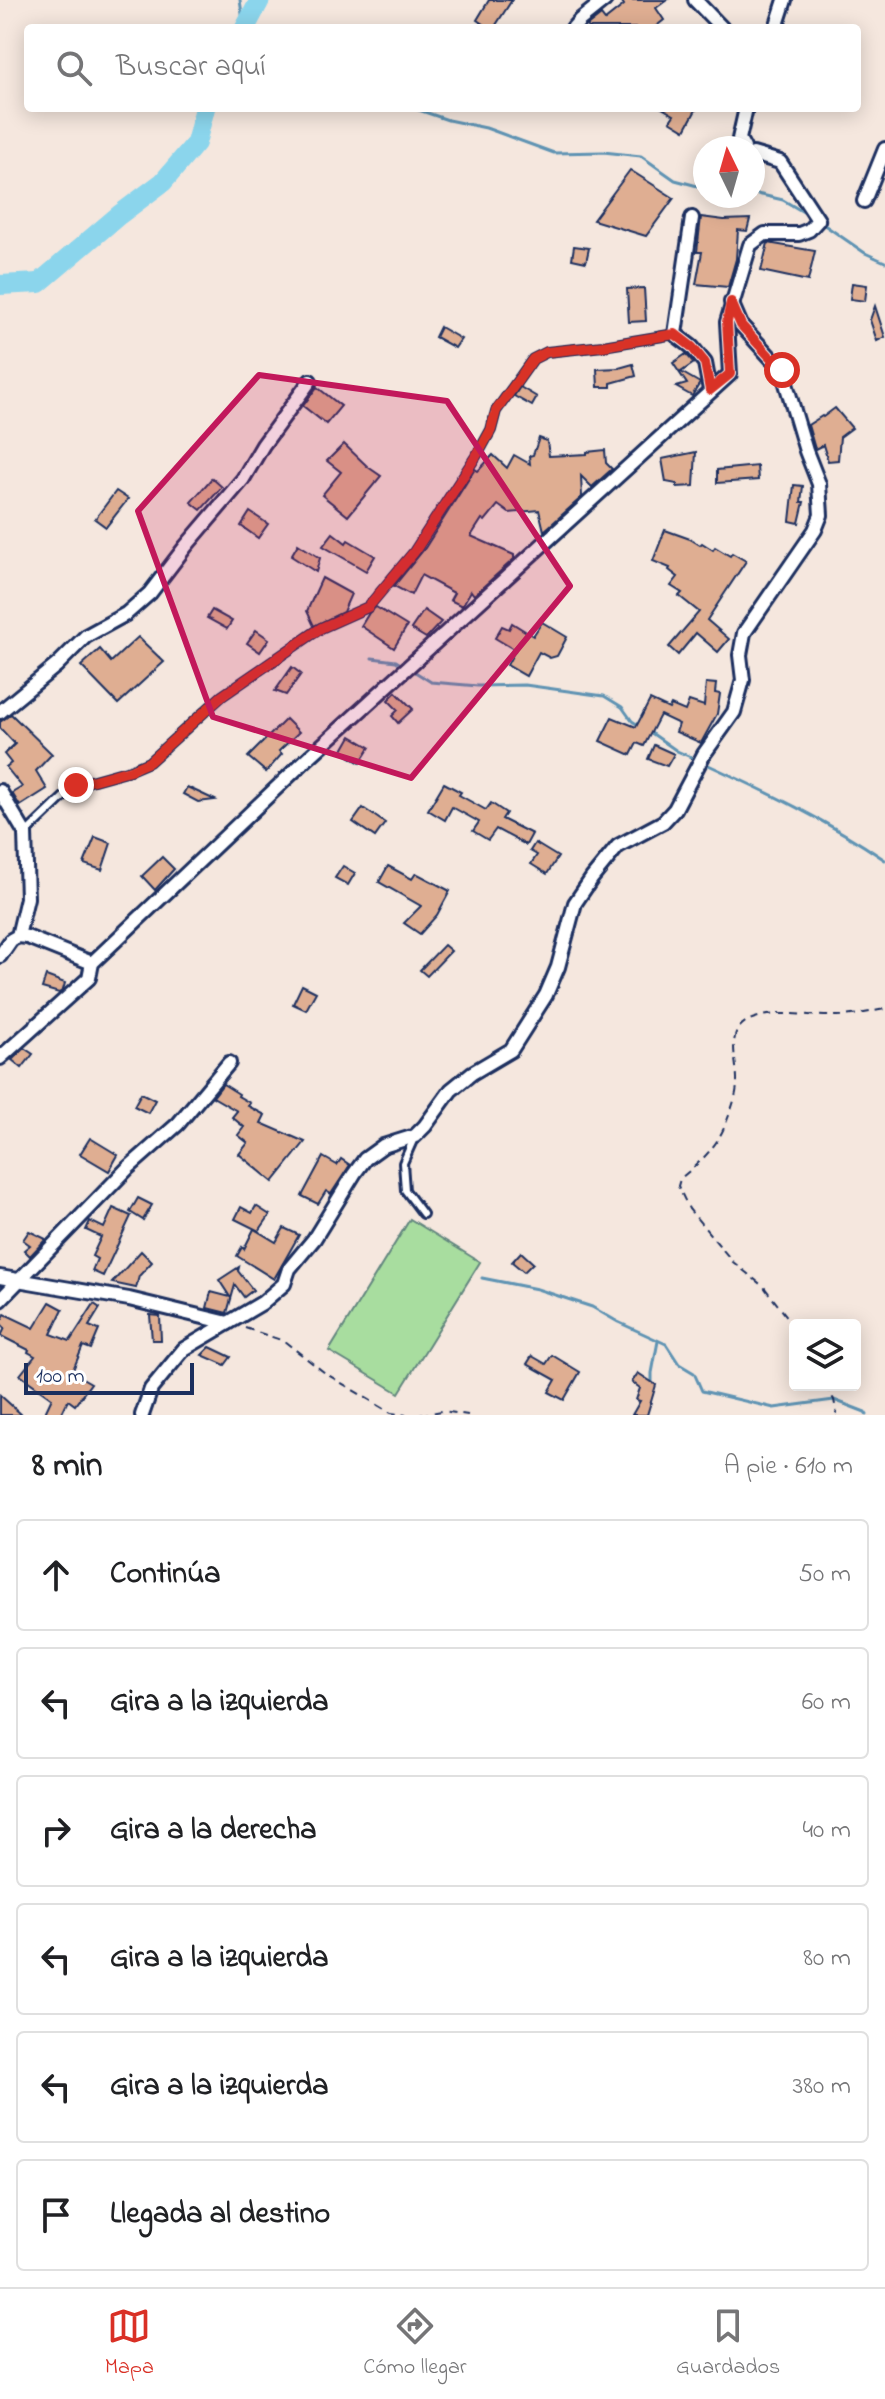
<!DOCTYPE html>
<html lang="es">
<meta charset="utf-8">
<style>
:root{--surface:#fff;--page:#f2f2f2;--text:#202124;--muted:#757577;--line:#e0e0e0;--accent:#d93025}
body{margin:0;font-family:"Indie Flower",sans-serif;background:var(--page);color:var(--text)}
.controls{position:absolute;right:24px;bottom:24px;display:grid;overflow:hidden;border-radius:8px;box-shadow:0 4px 20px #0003}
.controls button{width:72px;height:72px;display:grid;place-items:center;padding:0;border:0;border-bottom:2px solid var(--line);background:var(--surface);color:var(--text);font:40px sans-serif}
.compass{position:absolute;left:693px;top:136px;width:72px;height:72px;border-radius:50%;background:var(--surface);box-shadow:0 4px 20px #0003;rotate:355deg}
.scale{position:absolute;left:24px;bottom:20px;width:170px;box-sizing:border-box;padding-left:8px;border:4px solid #1b2f5e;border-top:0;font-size:22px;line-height:28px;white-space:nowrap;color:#1b2f5e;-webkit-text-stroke:6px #fff;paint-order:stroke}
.stop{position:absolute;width:24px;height:24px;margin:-18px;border:6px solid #d93025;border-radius:50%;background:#fff}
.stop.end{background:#d93025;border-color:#fff;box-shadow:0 2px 8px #0008}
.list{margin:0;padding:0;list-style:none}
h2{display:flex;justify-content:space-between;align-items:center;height:104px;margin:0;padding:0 32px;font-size:34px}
h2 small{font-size:26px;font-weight:400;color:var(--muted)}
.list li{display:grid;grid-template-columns:52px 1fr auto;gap:24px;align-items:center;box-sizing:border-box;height:112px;margin:0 16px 16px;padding:0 16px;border:2px solid var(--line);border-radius:8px}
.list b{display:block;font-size:30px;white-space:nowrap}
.list em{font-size:26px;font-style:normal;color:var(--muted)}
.icon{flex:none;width:44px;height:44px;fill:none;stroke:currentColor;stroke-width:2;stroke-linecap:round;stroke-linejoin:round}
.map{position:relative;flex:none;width:885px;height:1415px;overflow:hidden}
.search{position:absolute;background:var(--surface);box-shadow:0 4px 20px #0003;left:24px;right:24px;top:24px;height:88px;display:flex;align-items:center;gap:20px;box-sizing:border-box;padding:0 28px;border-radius:8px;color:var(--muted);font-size:30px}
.sheet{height:872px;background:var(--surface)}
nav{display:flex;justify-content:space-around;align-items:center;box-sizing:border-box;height:112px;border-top:2px solid var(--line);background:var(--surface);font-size:22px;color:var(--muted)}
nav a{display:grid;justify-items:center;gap:4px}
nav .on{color:var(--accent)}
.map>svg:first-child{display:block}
</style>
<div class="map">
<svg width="885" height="1415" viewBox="0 0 885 1415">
<rect width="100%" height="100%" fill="#f5e7de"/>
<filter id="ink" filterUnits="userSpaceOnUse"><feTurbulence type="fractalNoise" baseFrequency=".0125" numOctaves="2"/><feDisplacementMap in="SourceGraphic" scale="16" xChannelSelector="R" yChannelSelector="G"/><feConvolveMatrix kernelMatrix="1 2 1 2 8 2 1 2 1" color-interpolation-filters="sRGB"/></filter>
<g filter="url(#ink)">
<path fill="#a8dd9f" stroke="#62867e" stroke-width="2" d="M410,1219L480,1262L399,1393L329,1351Z"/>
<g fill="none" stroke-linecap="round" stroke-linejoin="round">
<g stroke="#5e93b3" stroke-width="3">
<path d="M240,0L244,28"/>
<path d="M413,108L448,120L486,128L554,153L603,152L641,156L675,180L705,188"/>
<path d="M753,193L783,200L810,216"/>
<path d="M820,222L865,253L885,262"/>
<path d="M372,658L396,661L405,667"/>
<path d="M412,670L431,682L478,686L525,685L604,696L622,707L632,721L640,726"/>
<path d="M650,732L677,751L695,759"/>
<path d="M702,762C765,791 827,820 885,860"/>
<path d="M482,1278L537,1289L592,1307L618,1322L666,1344L679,1364L694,1373L702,1391L774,1408L834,1400L865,1412L867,1415"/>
<path d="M652,1384V1373L658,1341"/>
</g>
<g stroke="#8bd5ec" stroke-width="20">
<path d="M245,28L260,0"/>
<path d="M0,285L39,283L119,215L163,182L196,143L205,108"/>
</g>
</g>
<g fill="#dfae92" stroke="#1b2f5e" stroke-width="2">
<path d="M489,0H512L494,28H489L477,20Z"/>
<path d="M621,0H667L656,8L664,20L654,28H589L587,26L601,15L605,20L624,5Z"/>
<path d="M662,108H697L685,130L670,121L674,115Z"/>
<path d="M630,170L674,198L646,236L593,220Z"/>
<path d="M701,217L724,220L750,219L747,231L738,230L736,259L728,287L696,284L702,252H697Z"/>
<path d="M768,243L815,251L808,281L761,271Z"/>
<path d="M574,246L589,248L586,262L572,259Z"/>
<path d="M852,283L867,285L865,301L850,299Z"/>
<path d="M644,288L646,321L629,322L627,289Z"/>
<path d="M875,306L885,337L877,341L870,320Z"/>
<path d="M440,327L461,339L455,348L435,337Z"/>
<path d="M686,354L694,363L681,372L700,383L692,396L676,387L687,384L673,363Z"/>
<path d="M633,364L636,376L611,383V387H598L597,369L619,368Z"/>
<path d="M317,387L341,406L326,424L303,406Z"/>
<path d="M520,387L537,397L532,406L514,396Z"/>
<path d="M835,408L852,428L840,437L838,460L828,461L823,445L815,449L808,425L822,416L823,417Z"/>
<path d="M539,438L547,441L549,456L587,454V452L605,450L606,463L612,469L592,487L581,476L582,497L544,531L539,510L509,513L498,505L485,521L482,519L471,536L514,555V559L474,595L471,591L462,606L450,600L454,593L421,575L411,595L394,586L425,548L475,469L478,471L493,455L507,468L514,455L530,464L529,456L533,455Z"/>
<path d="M344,444L368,467L381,476L348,516L322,495L341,472L327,461Z"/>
<path d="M696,452L694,486L677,487V484L666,482L662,459Z"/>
<path d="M757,466L758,480L717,483V470Z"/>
<path d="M212,478L222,487L201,510L191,502Z"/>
<path d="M794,485L803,486L801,502H804L799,523L790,521Z"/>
<path d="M116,491L128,499L106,527L95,519Z"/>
<path d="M250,512L268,524L258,538L241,526Z"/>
<path d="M665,530L690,539L700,545L702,543L713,550L715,547L730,556L732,553L746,561L707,620L729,639L718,652L696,633L678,655L669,647L699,612L679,596L682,593L671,586L678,577L669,570L670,568L653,561Z"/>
<path d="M333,533L346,543L348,540L375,556L366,571L323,546Z"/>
<path d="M298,544L320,558L316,572L291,556Z"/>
<path d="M322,578L351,594L343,612L314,626L307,611Z"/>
<path d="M376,607L407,626L394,648L361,626L369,613Z"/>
<path d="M212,610L232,621L227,629L207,618Z"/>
<path d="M424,610L441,622L426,638L411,629Z"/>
<path d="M542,622L567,637L557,656L550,658L539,652L526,676L507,665L515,650L495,638L502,626L509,629L512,623L533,636Z"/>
<path d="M256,630L269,639L260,652L247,643Z"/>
<path d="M138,637L164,662L118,704L81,666L100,649L111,662Z"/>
<path d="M292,667L301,674L286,695L275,691Z"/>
<path d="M706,683L716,684L715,693L720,694L717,714L701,743L676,732L679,724L660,715L644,746L637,743L631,755L600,741L612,717L636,727L650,700L669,709L671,705L685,711L689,701L704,706Z"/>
<path d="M396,692L413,709L398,723L392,716L398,710L388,700Z"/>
<path d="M11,714L52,754L36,771L47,789L20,806L12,793L22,787L6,767L11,763L4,754L15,744L0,728V722Z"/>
<path d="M286,719L299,732L279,751L282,754L266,772L248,757Z"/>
<path d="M351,736L370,747L360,763L342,752Z"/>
<path d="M654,745L674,754L667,766L648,759Z"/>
<path d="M444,783L461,792L459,795L486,810L491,803L506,813L502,819L532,834L526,845L496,829L488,840L473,831L479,822L452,807L445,820L428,810Z"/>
<path d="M187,787L215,800L198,802L183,794Z"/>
<path d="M363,808L385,823L375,837L353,822Z"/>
<path d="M95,837L111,843L102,870L84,864Z"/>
<path d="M535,843L558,857L547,874L531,864L537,855L530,851Z"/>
<path d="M162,857L174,869L155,890L142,876Z"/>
<path d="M343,866L355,873L348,885L335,878Z"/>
<path d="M388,866L412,879L416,873L450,891L437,915L420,934L404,923L421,906L379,882Z"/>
<path d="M444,945L451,951L427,976L420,970Z"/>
<path d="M46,976L65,983L63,990L59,993L42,988Z"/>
<path d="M302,985L316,992L306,1010L293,1004Z"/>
<path d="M24,1048L33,1054L22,1068L12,1060Z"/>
<path d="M223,1084L239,1094L238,1096L250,1103L248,1106L265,1115L261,1123L305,1142L273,1182L239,1154L248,1143L238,1135L244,1127L232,1117L237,1111L213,1097Z"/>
<path d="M141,1093L155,1100L148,1113L134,1106Z"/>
<path d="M90,1138L118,1155L109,1171L80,1154Z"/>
<path d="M323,1157L337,1165L341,1159L350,1165L331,1194L326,1191L318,1204L302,1196Z"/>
<path d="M138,1198L152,1205L143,1220L130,1212Z"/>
<path d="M256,1206L270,1215L259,1231L235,1219L241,1207L252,1213Z"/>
<path d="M113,1208L131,1216L103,1276L92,1271L97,1259L92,1256L101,1237L86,1230L90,1221L104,1228Z"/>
<path d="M284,1228L299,1235L274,1279L237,1256L242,1247L244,1249L254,1229L276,1242Z"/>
<path d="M29,1231L46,1239L30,1256L24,1250L30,1245L23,1240Z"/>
<path d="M141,1251L152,1262L139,1276L136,1288L112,1283Z"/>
<path d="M521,1252L533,1263L524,1272L512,1262Z"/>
<path d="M239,1267L238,1271L253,1290L244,1297L235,1285L227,1313L207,1308L211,1292L230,1297L219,1280Z"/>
<path d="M50,1302L63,1309L51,1334L70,1341L94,1304L100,1308L89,1326L99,1330L91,1349L83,1346L72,1372L91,1383L75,1405L68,1400L61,1415H44L52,1398L20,1375L35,1356L28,1352L29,1350L1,1336L5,1328L0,1323L5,1314L34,1328Z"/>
<path d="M150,1315L160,1316L161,1340H152Z"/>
<path d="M210,1347L231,1357L225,1365L202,1355Z"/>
<path d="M552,1355L580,1372L564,1400L549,1392L556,1380L527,1364L532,1356L546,1364Z"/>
<path d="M638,1373L656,1385L647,1415H632L640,1401L636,1400L640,1388L632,1382Z"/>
<path d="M0,1395L22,1415H0Z"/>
</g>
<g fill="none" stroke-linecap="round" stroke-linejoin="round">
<g stroke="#1b2f5e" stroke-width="12">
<g id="lane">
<path d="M26,833L76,785L130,770L149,762L222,696L321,628L368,607L414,552L480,450L491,430L496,411L533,359L547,352L603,346L675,334"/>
<path d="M415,1136L403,1163L405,1190L423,1214"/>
</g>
</g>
<g stroke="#1b2f5e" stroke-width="18">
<g id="street">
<path d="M695,0L722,28"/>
<path d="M573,28L580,20L605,0"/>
<path d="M776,28L785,0"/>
<path d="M744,148L739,139L746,108"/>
<path d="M864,201L885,149"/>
<path d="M692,218L675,334L692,347L705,363L710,390"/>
<path d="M0,712L57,665L86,636L126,614L150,593L186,546L243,479L263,445L310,381"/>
<path d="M0,791L25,833L27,898L18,936L11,940L0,956"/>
<path d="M18,936L27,937L92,963"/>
<path d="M0,1058L89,978L92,963L307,759L730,374L727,322L750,245L765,234H799L809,230L818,220L780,162L753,154"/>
<path d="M0,1277L129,1299L228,1323"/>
<path d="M0,1300L128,1168L178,1124L229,1063"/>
<path d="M142,1415L151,1389L184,1349L262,1303L284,1284L289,1269L314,1239L354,1174L365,1159L383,1146L415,1136L425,1126L451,1090L472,1073L511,1050L546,995L558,967L575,903L592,878L618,846L663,822L675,809L704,754L734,712L743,680L740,655L744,633L815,530L821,515L819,484L806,451L782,370L741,325L731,302"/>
</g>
</g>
<g stroke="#1b2f5e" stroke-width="2" stroke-dasharray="8 6" stroke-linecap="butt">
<path d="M795,1327L764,1287L733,1262L689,1209L678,1186L680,1179C703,1159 717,1148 728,1118C732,1108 737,1094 737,1083C738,1060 723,1029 752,1019C778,1009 809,1017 837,1016C853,1016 869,1012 885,1009"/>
<path d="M245,1328L284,1341L325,1373L391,1413L406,1415"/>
<path d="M826,1385L834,1400L837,1415"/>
<path d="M420,1415L442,1411L468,1415"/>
</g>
<use href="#lane" stroke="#fff" stroke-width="6"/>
<use href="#street" stroke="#fff" stroke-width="12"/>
</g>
</g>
<g fill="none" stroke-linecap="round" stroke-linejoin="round" filter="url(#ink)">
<path stroke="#d93025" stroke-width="10" d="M76,785L130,770L149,762L222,696L321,628L368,607L414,552L480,450L491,430L496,411L533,359L547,352L603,346L675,334L692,347L705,363L710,390L730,374L727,322L731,302L741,325L782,370"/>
</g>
<path fill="#c2185b" fill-opacity="0.2" stroke="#c2185b" stroke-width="6" stroke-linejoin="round" d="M259,375L447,401L570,586L411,778L213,717L138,511Z"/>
</svg>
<div class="controls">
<button><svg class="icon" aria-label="layers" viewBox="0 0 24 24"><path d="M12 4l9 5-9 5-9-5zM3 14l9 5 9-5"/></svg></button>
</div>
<svg class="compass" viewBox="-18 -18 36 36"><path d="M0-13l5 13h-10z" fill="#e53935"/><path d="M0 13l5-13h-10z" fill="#757577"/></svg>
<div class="scale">100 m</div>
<div class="stop" style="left:782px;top:370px"></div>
<div class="stop end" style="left:76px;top:785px"></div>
<div class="search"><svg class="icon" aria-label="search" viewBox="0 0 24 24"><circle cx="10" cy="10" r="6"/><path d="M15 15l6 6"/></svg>Buscar aquí</div>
</div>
<section class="sheet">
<h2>8 min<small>A pie · 610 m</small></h2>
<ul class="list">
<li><svg class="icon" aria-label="ahead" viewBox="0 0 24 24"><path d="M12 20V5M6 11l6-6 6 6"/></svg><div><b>Continúa</b></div><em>50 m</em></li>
<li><svg class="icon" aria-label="left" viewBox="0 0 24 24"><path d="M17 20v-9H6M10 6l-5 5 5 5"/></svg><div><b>Gira a la izquierda</b></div><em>60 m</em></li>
<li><svg class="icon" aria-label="right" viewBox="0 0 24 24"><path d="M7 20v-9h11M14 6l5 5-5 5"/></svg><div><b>Gira a la derecha</b></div><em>40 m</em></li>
<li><svg class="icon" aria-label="left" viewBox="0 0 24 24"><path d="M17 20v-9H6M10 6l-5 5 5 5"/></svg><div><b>Gira a la izquierda</b></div><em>80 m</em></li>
<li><svg class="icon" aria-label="left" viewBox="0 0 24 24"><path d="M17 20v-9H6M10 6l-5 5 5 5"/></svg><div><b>Gira a la izquierda</b></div><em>380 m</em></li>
<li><svg class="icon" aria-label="arrive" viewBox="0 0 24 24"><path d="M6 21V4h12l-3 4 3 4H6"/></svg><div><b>Llegada al destino</b></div></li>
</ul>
</section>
<nav>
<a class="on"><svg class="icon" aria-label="map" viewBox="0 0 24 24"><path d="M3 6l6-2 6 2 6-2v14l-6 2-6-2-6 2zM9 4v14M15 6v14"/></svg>Mapa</a>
<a><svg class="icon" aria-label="directions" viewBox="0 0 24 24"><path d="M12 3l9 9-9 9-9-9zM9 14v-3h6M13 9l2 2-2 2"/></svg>Cómo llegar</a>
<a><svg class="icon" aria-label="saved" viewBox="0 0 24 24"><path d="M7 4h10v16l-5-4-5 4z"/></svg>Guardados</a>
</nav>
